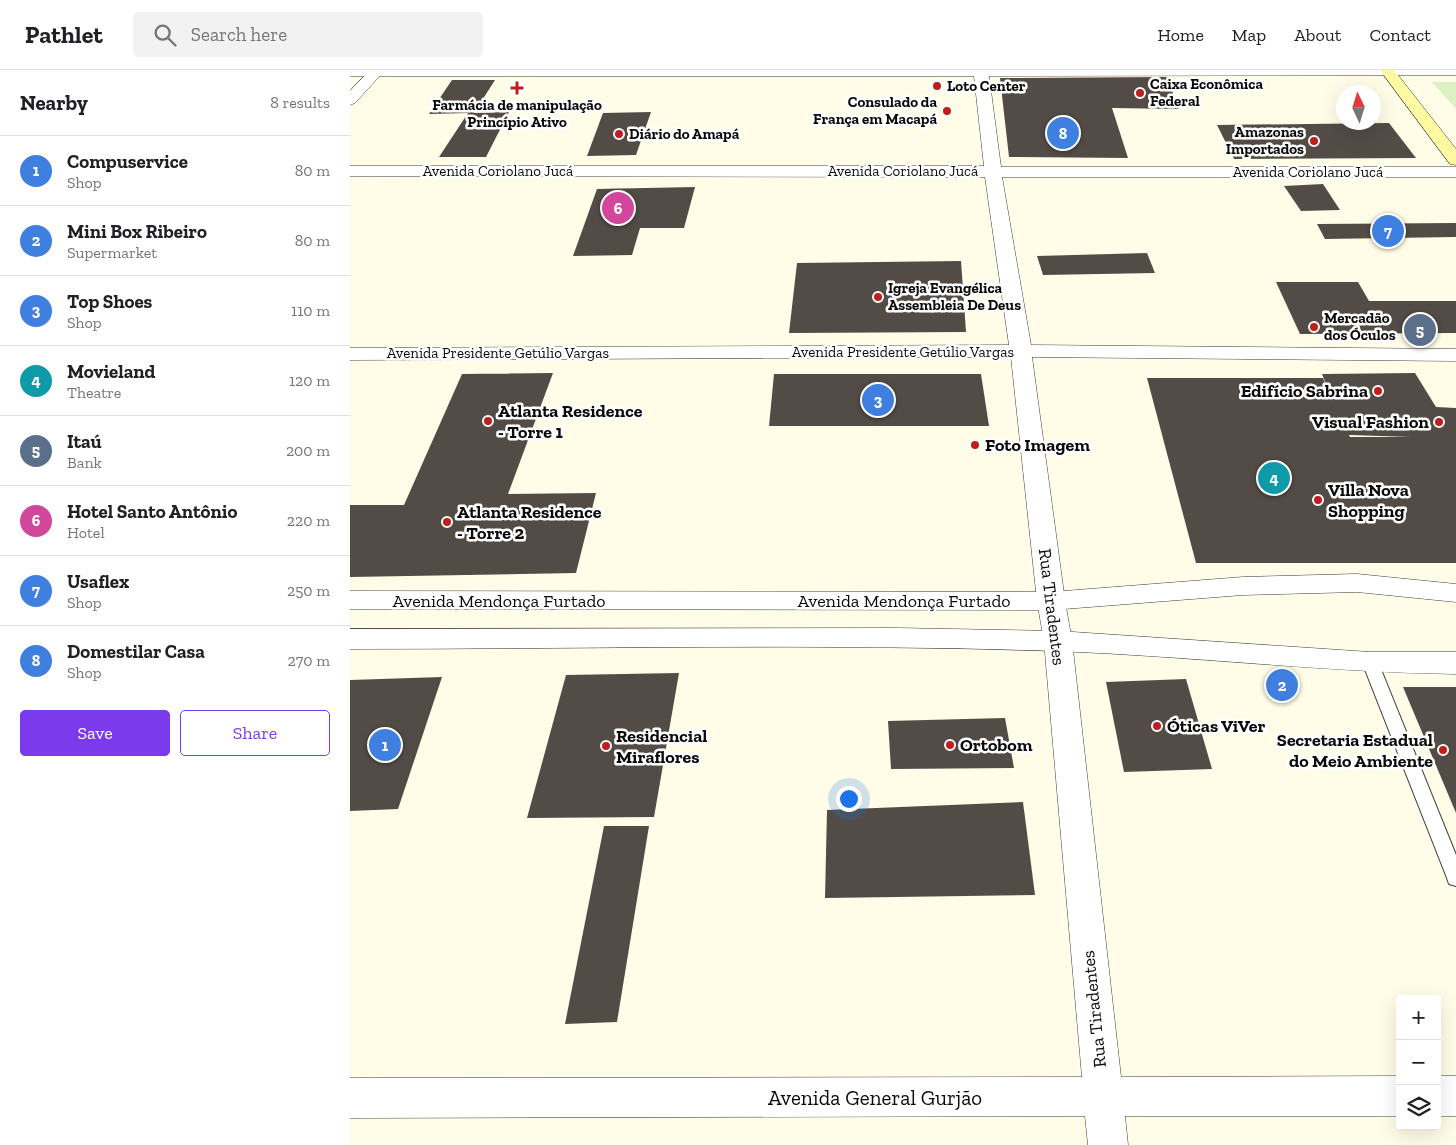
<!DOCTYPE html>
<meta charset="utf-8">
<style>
:root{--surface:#fff;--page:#f2f2f2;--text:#202124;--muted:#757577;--line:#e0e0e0;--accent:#7c3aed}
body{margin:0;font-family:"Zilla Slab",serif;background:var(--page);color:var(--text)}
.controls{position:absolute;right:15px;bottom:15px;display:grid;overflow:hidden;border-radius:5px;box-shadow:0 5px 20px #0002}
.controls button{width:45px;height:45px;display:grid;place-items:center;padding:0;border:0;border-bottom:1px solid var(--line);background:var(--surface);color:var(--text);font:25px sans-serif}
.compass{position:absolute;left:986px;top:15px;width:45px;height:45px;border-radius:50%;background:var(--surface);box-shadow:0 5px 20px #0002;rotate:356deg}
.you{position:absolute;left:498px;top:728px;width:18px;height:18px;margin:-12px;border:4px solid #fff;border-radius:50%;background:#1a73e8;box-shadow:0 0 0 8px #1a73e833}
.badge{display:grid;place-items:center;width:32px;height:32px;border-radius:50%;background:var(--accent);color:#fff;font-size:16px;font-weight:700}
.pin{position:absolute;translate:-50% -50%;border:2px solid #fff;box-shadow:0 1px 5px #0006}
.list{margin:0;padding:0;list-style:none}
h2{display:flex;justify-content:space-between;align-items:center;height:65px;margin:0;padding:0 20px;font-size:21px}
h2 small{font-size:16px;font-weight:400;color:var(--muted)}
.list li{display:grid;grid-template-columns:32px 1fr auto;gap:15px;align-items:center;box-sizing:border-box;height:70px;padding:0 20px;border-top:1px solid var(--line)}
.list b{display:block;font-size:19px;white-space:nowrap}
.list p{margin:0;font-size:16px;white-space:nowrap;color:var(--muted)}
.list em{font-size:16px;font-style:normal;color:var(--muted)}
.actions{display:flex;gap:10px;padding:15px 20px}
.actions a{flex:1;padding:11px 0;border:1px solid var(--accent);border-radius:5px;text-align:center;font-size:18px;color:var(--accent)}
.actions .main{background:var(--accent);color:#fff}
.icon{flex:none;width:28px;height:28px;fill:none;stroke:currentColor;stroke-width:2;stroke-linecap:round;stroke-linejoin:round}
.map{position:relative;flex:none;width:1106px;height:1075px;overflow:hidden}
header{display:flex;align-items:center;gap:30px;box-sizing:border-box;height:70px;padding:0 25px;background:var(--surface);border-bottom:1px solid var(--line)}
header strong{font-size:24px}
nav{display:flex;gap:28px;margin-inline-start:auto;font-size:18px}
.search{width:350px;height:45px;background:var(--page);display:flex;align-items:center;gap:12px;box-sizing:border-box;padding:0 18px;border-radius:5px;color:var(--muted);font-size:19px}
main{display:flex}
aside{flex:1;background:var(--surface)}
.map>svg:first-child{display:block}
</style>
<header>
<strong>Pathlet</strong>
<div class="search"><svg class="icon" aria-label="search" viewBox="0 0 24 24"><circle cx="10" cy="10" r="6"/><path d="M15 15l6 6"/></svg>Search here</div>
<nav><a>Home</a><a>Map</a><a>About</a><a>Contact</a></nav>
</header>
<main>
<aside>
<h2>Nearby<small>8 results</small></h2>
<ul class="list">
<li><span class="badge" style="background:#3f7fe0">1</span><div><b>Compuservice</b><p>Shop</p></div><em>80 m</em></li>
<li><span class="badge" style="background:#3f7fe0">2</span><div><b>Mini Box Ribeiro</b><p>Supermarket</p></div><em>80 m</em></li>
<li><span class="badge" style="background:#3f7fe0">3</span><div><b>Top Shoes</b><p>Shop</p></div><em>110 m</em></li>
<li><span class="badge" style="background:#0f9aa8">4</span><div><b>Movieland</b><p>Theatre</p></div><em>120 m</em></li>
<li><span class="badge" style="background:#5c6f8a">5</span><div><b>Itaú</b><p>Bank</p></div><em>200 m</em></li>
<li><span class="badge" style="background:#d1479c">6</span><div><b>Hotel Santo Antônio</b><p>Hotel</p></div><em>220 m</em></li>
<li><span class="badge" style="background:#3f7fe0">7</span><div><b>Usaflex</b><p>Shop</p></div><em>250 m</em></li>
<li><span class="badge" style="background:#3f7fe0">8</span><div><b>Domestilar Casa</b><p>Shop</p></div><em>270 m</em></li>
</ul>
<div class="actions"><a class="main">Save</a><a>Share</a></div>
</aside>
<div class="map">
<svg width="1106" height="1075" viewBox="0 0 1106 1075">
<rect width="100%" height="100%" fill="#fffce7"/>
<path fill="#def1c3" d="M1082,12H1106V39Z"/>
<g fill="#534c46" fill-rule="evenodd">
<path d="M817,7L829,39L762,38L778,88L659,87L650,8Z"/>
<path d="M102,10H145L124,43L159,42L136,87H89L118,43L79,44Z"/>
<path d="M301,42L286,85L237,86L253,43Z"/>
<path d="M1039,53L1066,88L884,89L867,55Z"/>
<path d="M973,114L990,140L951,141L934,116Z"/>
<path d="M345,117L334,158H290L282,185L223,186L247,119Z"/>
<path d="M1106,153V167L975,169L967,154Z"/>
<path d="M797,183L805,203L693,205L687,186Z"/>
<path d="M611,191L616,262L439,263L447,193Z"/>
<path d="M926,212H1008L1019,231H1106V263L950,264Z"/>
<path d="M203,303L158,424L246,423L226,503L0,507V435H54L112,304Z"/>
<path d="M1065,303L1086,337L1106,338V493H846L797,308H973L984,334L972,304ZM999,365L1061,367H1000Z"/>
<path d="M424,304H631L639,356H419Z"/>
<path d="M329,603L304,747L177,748L216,605Z"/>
<path d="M92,607L48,739L0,741V610Z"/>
<path d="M836,609L862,699L774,702L756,612Z"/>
<path d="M1053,617H1106V743Z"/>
<path d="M655,648L664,698L541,699L538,651Z"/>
<path d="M673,732L685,825L475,828L477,740Z"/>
<path d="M254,756H299L267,952L215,954Z"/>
</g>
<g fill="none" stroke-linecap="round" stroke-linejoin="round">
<g stroke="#3d3d3d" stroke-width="2">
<path id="service" d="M1020,586L1026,588L1028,592L1106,785V816L1099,814L1097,808L1012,592L1014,588Z"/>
</g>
<g stroke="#3d3d3d" stroke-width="1">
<g id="minor">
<path d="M0,0H1106V5L639,6L651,97H1106V107H652L681,275L1106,279V291L682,287L715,531L722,571L771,1007L1050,1006V1046H775L778,1075H738L735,1046L0,1048V1008L732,1007L694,571L687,531L661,287L0,290V278L659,275L635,107L0,106V96H634L624,6H0Z"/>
<rect x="1087" y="1006" width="19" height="40"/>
</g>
</g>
<g stroke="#3d3d3d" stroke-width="1">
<g id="tertiary">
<path d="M20,0H35L5,33L0,35V21Z"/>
<path d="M1007,504L1106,514V532L1007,522L893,525L701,540L0,539V521L701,522L893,507Z"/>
<path d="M546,558L708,561L1020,582H1106V604C972,602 840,586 706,581C471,573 235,579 0,579V559Z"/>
</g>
</g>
<g stroke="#2c2c2c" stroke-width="1">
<path id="secondary" d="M1030,0H1044L1106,79V95L1100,94Z"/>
</g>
<use href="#service" fill="#fff" fill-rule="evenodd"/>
<use href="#minor" fill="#fff" fill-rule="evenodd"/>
<use href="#tertiary" fill="#fff" fill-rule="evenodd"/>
<use href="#secondary" fill="#fffaa2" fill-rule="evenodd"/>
</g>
<g fill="#be1f1e" stroke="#fff" stroke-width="2">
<circle cx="587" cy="16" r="5"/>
<path d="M164.5 10.5h5v5h5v5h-5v5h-5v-5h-5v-5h5z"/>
<circle cx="790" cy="23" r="5"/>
<circle cx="597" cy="41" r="5"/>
<circle cx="269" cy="64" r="5"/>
<circle cx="964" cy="71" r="5"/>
<circle cx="528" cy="227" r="5"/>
<circle cx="964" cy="257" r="5"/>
<circle cx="1028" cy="321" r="5"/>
<circle cx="138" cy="351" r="5"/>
<circle cx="1089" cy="352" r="5"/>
<circle cx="625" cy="375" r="5"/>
<circle cx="968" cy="430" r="5"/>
<circle cx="97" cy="452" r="5"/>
<circle cx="807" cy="656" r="5"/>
<circle cx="600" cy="675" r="5"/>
<circle cx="256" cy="676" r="5"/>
<circle cx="1093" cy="680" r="5"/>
</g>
<g text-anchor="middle" stroke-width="5" stroke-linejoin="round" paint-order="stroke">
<g font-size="15" font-weight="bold" fill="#0a0a0a" stroke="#fff" text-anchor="start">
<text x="800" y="19">Caixa Econômica<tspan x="800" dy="17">Federal</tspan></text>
<text x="597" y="21">Loto Center</text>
<text x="587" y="37" text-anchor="end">Consulado da<tspan x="587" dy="17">França em Macapá</tspan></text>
<text x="167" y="40" text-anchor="middle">Farmácia de manipulação<tspan x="167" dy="17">Princípio Ativo</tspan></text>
<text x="954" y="67" text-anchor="end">Amazonas<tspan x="954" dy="17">Importados</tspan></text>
<text x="279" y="69">Diário do Amapá</text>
<text x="538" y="223">Igreja Evangélica<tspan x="538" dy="17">Assembleia De Deus</tspan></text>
<text x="974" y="253">Mercadão<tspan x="974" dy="17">dos Óculos</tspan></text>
</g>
<g font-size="15" fill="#0a0a0a" stroke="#fff">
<text x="148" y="106">Avenida Coriolano Jucá</text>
<text x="553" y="106">Avenida Coriolano Jucá</text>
<text x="958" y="107">Avenida Coriolano Jucá</text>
<text x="553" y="287">Avenida Presidente Getúlio Vargas</text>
<text x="148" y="288">Avenida Presidente Getúlio Vargas</text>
</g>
<g font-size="18" font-weight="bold" fill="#0a0a0a" stroke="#fff" text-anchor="start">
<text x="1018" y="327" text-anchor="end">Edifício Sabrina</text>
<text x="148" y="347">Atlanta Residence<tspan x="148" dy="21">- Torre 1</tspan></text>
<text x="1079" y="358" text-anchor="end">Visual Fashion</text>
<text x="635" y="381">Foto Imagem</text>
<text x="978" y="426">Villa Nova<tspan x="978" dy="21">Shopping</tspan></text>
<text x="107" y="448">Atlanta Residence<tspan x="107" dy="21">- Torre 2</tspan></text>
<text x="817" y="662">Óticas ViVer</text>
<text x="266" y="672">Residencial<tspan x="266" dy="21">Miraflores</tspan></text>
<text x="1083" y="676" text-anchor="end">Secretaria Estadual<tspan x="1083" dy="21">do Meio Ambiente</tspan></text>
<text x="610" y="681">Ortobom</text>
</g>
<g font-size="18" fill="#0a0a0a" stroke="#fff">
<text x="149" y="537">Avenida Mendonça Furtado</text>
<text x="554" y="537">Avenida Mendonça Furtado</text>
<text transform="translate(702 537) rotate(83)" y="6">Rua Tiradentes</text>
<text transform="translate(744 939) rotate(-96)" y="6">Rua Tiradentes</text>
</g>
<g font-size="21" fill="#0a0a0a" stroke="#fff">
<text x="525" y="1035">Avenida General Gurjão</text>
</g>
</g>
</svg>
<div class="controls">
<button>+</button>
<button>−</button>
<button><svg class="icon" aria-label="layers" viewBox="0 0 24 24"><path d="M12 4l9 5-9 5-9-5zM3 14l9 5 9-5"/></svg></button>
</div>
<svg class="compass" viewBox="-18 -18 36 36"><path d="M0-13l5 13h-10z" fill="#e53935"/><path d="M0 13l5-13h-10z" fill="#757577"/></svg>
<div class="you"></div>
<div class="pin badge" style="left:35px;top:675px;background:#3f7fe0">1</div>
<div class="pin badge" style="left:932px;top:615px;background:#3f7fe0">2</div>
<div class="pin badge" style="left:528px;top:330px;background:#3f7fe0">3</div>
<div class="pin badge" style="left:924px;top:408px;background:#0f9aa8">4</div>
<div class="pin badge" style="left:1070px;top:260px;background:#5c6f8a">5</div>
<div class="pin badge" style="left:268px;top:138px;background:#d1479c">6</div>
<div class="pin badge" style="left:1038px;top:161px;background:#3f7fe0">7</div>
<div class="pin badge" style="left:713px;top:63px;background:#3f7fe0">8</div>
</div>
</main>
